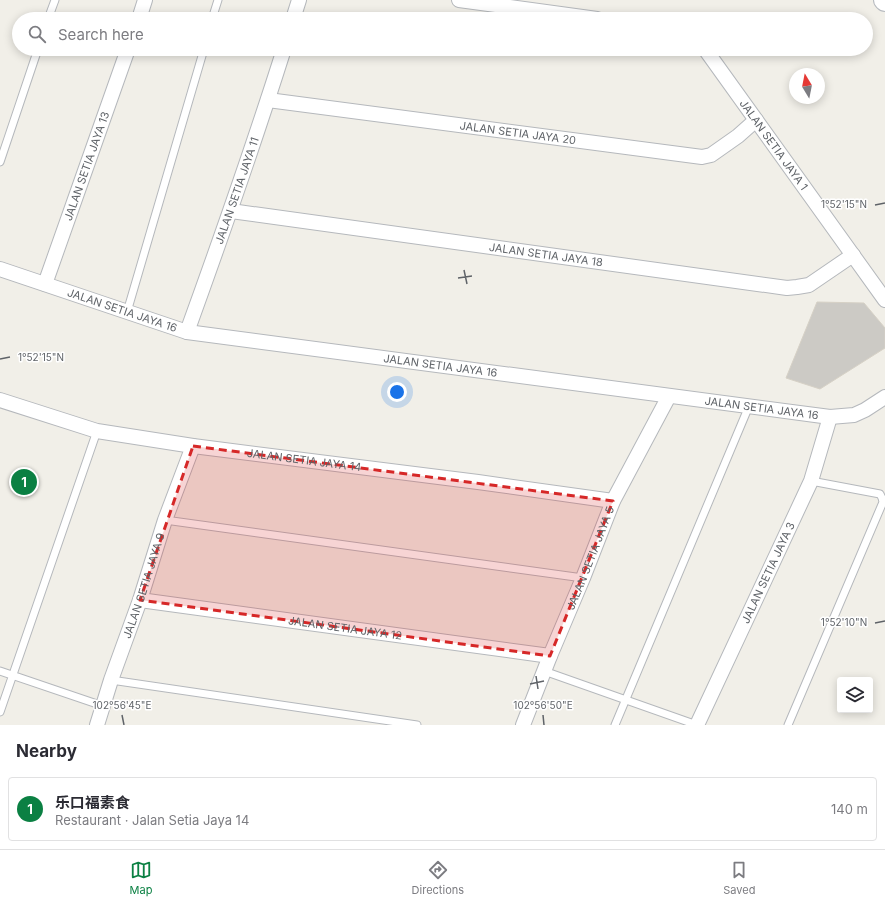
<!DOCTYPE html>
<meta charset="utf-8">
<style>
:root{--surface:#fff;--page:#f7f7f7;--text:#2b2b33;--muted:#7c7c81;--line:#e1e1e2;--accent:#0b8043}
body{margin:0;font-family:Inter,"Noto Sans SC",sans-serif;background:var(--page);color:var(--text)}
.controls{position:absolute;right:12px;bottom:12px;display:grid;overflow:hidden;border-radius:4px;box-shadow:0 2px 10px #0003}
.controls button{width:36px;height:36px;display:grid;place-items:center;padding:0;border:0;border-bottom:1px solid var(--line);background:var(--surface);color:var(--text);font:20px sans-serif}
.compass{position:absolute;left:789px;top:68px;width:36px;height:36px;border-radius:50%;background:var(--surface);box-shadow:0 2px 10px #0003;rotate:350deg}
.you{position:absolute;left:397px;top:392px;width:14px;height:14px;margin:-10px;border:3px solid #fff;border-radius:50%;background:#1a73e8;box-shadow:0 0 0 6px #1a73e833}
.badge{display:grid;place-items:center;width:26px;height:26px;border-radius:50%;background:var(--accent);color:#fff;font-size:13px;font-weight:700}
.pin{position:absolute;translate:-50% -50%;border:2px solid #fff;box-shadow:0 1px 4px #0006}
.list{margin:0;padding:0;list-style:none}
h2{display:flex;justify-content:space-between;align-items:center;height:52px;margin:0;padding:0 16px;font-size:17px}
h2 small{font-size:13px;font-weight:400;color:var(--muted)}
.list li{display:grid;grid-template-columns:26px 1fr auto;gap:12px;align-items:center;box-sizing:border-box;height:64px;margin:0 8px 8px;padding:0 8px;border:1px solid var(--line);border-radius:4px}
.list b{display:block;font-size:15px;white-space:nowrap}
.list p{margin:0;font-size:13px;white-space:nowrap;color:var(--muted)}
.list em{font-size:13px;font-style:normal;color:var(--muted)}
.icon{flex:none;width:22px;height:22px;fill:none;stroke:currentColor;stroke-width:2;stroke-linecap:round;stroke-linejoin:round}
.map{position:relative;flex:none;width:885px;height:725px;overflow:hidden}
.search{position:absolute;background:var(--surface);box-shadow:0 2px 10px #0003;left:12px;right:12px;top:12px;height:44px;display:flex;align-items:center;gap:10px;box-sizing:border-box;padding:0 14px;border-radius:22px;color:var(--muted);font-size:15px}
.sheet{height:124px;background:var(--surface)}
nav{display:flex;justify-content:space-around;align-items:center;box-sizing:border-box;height:56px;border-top:1px solid var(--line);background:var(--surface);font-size:11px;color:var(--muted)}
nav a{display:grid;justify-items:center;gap:2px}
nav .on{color:var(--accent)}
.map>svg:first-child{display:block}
</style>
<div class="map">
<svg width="885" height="725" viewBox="0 0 885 725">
<rect width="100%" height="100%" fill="#f1efe8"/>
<path fill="#cccac5" stroke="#d6d1c6" d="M817,302L864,303L885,328V348L820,389L786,378Z"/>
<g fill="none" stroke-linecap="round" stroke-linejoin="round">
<g stroke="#b5b8bc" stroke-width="9">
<g id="lane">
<path d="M48,19L55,0"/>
<path d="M212,19L218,0"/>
<path d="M0,162L38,49"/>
<path d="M127,312L204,49"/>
<path d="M165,520L583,578"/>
<path d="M0,671L103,706"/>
<path d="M544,671L697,725"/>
<path d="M111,680L417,725"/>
<path d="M0,712L97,431"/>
<path d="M615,725L749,406"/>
<path d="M788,725L883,502L882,498L880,494L811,481"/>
</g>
</g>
<g stroke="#b5b8bc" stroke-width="16">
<g id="street">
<path d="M459,0L597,19"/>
<path d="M139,19L145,0"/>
<path d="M293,19L299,0"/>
<path id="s1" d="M705,49L885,300"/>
<path id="s2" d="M268,100L702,157L711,155L738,136L756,120"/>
<path id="s3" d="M231,211L787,288L797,287L809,285L853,255"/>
<path id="s4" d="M0,269L187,332L830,417L854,415L865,410L885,397"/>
<path id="s5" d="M45,284L128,49"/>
<path id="s6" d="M187,332C221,238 254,144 284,49"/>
<path id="s7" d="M0,400L97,431L193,446L478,482L613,501"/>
<path id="s8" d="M140,600L550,656"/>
<path id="s9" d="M97,725L111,680L140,600L165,520L193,446"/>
<path id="s10" d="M523,725L550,656L583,578L613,501L669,396"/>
<path id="s11" d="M697,725L811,481L830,417"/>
</g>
</g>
<g stroke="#b6babf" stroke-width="22">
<path id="secondary" d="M884,0L885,1"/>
</g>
<use href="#lane" stroke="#fff" stroke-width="7"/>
<use href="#street" stroke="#fff" stroke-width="14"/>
<use href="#secondary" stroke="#fff" stroke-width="20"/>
</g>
<path fill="#d62828" fill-opacity="0.2" stroke="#d62828" stroke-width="3" stroke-dasharray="8 5" stroke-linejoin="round" d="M193,446L613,501L550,656L140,600Z"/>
<path fill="none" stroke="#5f6368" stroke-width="1.5" d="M875,205L885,203M464,270L467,284M458,278L472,276M0,359L10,357M875,623L885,621M536,676L538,689M530,684L544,681M122,715L124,725M543,715L544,725"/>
<g text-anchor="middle" stroke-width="3" stroke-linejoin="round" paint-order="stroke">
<g font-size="11" fill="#5f6368" stroke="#fff">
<text dy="4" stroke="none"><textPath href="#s2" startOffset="252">JALAN SETIA JAYA 20</textPath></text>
<text dy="4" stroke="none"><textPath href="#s1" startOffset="118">JALAN SETIA JAYA 1</textPath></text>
<text dy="4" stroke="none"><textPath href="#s5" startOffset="125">JALAN SETIA JAYA 13</textPath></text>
<text dy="4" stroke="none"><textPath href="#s6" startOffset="150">JALAN SETIA JAYA 11</textPath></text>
<text dy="4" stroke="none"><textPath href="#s3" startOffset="318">JALAN SETIA JAYA 18</textPath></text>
<text dy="4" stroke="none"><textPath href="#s4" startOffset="129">JALAN SETIA JAYA 16</textPath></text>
<text dy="4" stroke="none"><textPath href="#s4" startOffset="453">JALAN SETIA JAYA 16</textPath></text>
<text dy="4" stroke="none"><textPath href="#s4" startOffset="777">JALAN SETIA JAYA 16</textPath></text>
<text dy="4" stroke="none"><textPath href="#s7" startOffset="311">JALAN SETIA JAYA 14</textPath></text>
<text dy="4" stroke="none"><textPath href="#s10" startOffset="180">JALAN SETIA JAYA 5</textPath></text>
<text dy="4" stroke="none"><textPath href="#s11" startOffset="168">JALAN SETIA JAYA 3</textPath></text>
<text dy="4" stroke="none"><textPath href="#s9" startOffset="147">JALAN SETIA JAYA 9</textPath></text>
<text dy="4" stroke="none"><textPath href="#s8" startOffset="207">JALAN SETIA JAYA 12</textPath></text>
</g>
</g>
<g font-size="10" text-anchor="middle" fill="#5f6368" stroke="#fff" stroke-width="3" stroke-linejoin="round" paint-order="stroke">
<text x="844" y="208">1°52'15"N</text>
<text x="41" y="361">1°52'15"N</text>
<text x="844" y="626">1°52'10"N</text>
<text x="122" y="709">102°56'45"E</text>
<text x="543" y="709">102°56'50"E</text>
</g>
</svg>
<div class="controls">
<button><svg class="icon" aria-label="layers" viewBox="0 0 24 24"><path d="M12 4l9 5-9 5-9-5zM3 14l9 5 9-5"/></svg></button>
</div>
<svg class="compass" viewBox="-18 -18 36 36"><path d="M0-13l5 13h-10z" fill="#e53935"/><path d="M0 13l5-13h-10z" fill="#7c7c81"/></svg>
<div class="you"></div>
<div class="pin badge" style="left:24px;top:482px">1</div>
<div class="search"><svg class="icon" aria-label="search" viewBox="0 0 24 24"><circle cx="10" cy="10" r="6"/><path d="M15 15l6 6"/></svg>Search here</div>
</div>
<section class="sheet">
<h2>Nearby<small></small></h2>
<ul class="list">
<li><span class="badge">1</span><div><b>乐口福素食</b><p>Restaurant · Jalan Setia Jaya 14</p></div><em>140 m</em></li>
</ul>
</section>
<nav>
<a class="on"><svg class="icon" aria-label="map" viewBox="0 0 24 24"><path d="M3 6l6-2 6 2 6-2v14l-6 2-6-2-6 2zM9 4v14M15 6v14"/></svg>Map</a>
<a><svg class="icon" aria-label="directions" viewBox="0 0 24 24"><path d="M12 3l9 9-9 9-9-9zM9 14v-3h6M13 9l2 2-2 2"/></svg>Directions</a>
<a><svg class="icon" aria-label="saved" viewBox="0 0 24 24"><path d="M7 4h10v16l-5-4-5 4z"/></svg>Saved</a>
</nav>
